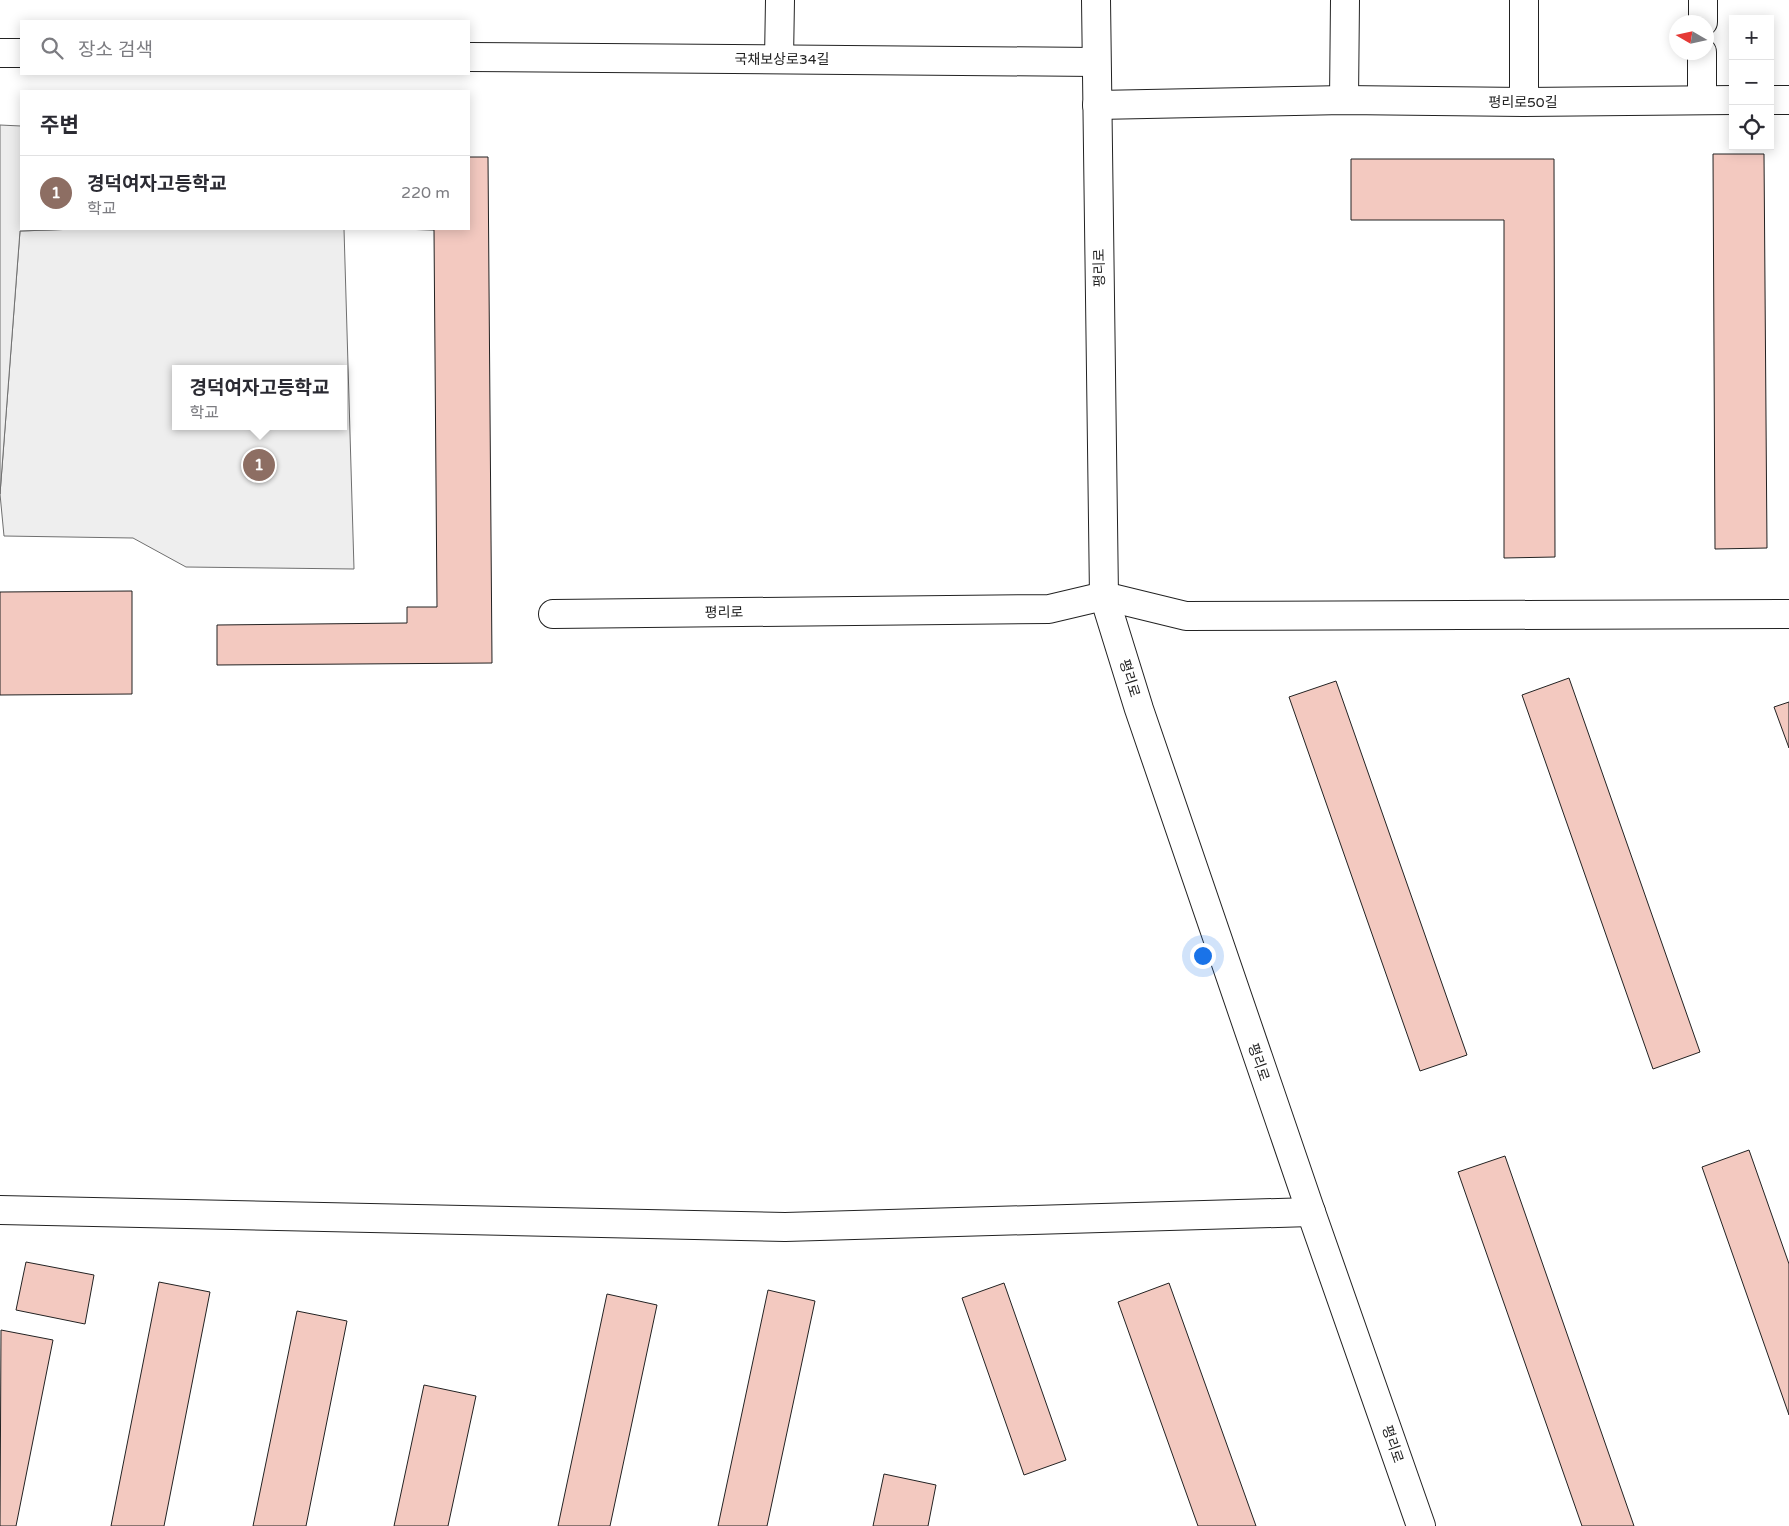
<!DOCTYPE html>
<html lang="ko">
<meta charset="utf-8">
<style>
:root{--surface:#fff;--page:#f2f2f3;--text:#2b2b33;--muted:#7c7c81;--line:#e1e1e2;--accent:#c62828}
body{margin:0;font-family:"Varela Round","Noto Sans KR",sans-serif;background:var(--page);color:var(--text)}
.controls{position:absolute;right:15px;top:15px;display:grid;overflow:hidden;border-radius:0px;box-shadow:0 2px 12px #0003}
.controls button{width:45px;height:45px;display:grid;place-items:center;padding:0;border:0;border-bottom:1px solid var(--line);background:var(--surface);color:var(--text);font:25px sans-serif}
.compass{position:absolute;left:1669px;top:15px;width:45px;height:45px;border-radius:50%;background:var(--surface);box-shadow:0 2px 12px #0003;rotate:279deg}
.you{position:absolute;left:1202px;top:955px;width:18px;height:18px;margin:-12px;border:4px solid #fff;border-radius:50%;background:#1a73e8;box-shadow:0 0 0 8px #1a73e833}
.badge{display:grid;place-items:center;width:32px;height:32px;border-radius:50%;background:var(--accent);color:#fff;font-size:16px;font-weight:700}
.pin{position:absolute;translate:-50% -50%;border:2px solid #fff;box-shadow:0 1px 5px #0006}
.popup{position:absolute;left:172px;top:365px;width:175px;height:65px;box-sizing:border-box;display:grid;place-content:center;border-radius:0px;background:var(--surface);filter:drop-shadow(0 1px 4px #0005);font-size:16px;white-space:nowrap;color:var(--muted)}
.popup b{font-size:19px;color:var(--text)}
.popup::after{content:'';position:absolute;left:50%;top:100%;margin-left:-10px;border:10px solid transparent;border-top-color:var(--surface)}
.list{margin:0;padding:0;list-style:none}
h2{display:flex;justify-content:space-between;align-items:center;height:65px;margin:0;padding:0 20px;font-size:21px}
h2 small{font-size:16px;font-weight:400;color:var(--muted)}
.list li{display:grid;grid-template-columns:32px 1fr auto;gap:15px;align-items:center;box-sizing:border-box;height:75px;padding:0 20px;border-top:1px solid var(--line)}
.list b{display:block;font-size:19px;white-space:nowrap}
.list p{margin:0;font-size:16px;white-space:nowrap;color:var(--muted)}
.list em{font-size:16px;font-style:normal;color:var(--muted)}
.icon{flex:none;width:28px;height:28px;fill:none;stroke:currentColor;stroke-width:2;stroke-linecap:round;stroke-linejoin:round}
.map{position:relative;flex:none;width:1789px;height:1526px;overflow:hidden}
.search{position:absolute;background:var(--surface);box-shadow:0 2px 12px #0003;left:20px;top:20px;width:450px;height:55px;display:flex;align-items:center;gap:12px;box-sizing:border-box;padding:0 18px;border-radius:0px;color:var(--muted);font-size:19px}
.panel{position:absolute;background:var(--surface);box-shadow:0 2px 12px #0003;left:20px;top:90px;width:450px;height:140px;border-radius:0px}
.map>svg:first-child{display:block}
</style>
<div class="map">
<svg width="1789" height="1526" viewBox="0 0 1789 1526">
<rect width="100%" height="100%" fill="#fff"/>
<path fill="#eee" stroke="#6f6f6f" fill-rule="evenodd" d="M77,229H344L354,569L186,567L133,538L4,536L0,494L20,231ZM175,369H343V426H175Z"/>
<path fill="#ededed" stroke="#6f6f6f" d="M0,125L21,126V229H77L20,231L0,494Z"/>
<g fill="#f3c9c0" stroke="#222">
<path d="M1713,154H1764L1767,548L1715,549Z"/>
<path d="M469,157H488L492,663L217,665V625L407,623V607H437L434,230L398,229H469Z"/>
<path d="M1351,159H1554L1555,557L1504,558V220H1351Z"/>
<path d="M132,591V694L0,695V592Z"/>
<path d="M1569,678L1700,1052L1653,1069L1522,695Z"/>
<path d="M1336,681L1467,1055L1420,1071L1289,697Z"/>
<path d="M1789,702V748L1774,707Z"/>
<path d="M1749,1150L1789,1264V1415L1702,1167Z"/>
<path d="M1505,1156L1634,1526H1582L1458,1172Z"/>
<path d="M26,1262L94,1275L85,1324L16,1310Z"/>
<path d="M159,1282L210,1292L164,1526H111Z"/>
<path d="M1004,1283L1066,1460L1024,1475L962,1298Z"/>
<path d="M1169,1283L1256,1526H1198L1118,1302Z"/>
<path d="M768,1290L815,1301L767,1526H718Z"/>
<path d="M607,1294L657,1305L610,1526H558Z"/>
<path d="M297,1311L347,1321L306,1526H253Z"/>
<path d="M1,1330L53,1340L16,1526H0Z"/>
<path d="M424,1385L476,1396L448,1526H394Z"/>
<path d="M884,1474L936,1485L928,1526H873Z"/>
</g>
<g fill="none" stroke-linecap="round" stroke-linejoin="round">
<g stroke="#222" stroke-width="30">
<g id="minor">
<path d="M1524,0V102"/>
<path d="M1703,22V0"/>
<path d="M779,59L780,0"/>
<path d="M1344,100L1345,0"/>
<path d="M1702,100V52"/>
<path d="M1770,100H1789"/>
<path d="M1097,105L1344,100L1524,102L1733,100"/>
<path d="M553,614L1049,609L1104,596L1186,616L1789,614"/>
<path d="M0,1210L785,1227L1311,1212"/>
</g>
</g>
<g stroke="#222" stroke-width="30">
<g id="secondary">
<path d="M1096,0L1104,596L1139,709L1311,1212L1421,1526"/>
<path d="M0,53H21"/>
<path d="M469,57L1096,62"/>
</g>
</g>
<use href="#minor" stroke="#fff" stroke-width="28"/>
<use href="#secondary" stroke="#fff" stroke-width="28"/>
</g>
<g text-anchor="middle" stroke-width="4" stroke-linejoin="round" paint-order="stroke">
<g font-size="14" fill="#222" stroke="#fff">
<text x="782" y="64">국채보상로34길</text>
<text x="1523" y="107">평리로50길</text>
<text transform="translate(1099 268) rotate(-91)" y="5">평리로</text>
<text transform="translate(724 612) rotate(-1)" y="5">평리로</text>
<text transform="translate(1130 678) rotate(73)" y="5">평리로</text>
<text transform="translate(1259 1062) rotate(71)" y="5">평리로</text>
<text transform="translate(1393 1444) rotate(71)" y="5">평리로</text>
</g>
</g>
</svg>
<div class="controls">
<button>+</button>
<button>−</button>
<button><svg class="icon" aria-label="locate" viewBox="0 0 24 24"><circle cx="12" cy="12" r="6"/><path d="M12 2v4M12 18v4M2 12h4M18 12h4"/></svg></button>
</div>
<svg class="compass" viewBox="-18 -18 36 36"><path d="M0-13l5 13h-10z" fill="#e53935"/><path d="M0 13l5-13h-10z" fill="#7c7c81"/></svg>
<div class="you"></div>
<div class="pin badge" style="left:259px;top:465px;background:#8d6e63">1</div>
<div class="popup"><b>경덕여자고등학교</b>학교</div>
<div class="search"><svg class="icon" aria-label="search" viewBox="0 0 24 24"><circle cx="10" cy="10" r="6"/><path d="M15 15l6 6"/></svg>장소 검색</div>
<section class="panel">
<h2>주변<small></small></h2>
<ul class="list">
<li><span class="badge" style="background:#8d6e63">1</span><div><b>경덕여자고등학교</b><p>학교</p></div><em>220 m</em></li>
</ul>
</section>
</div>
